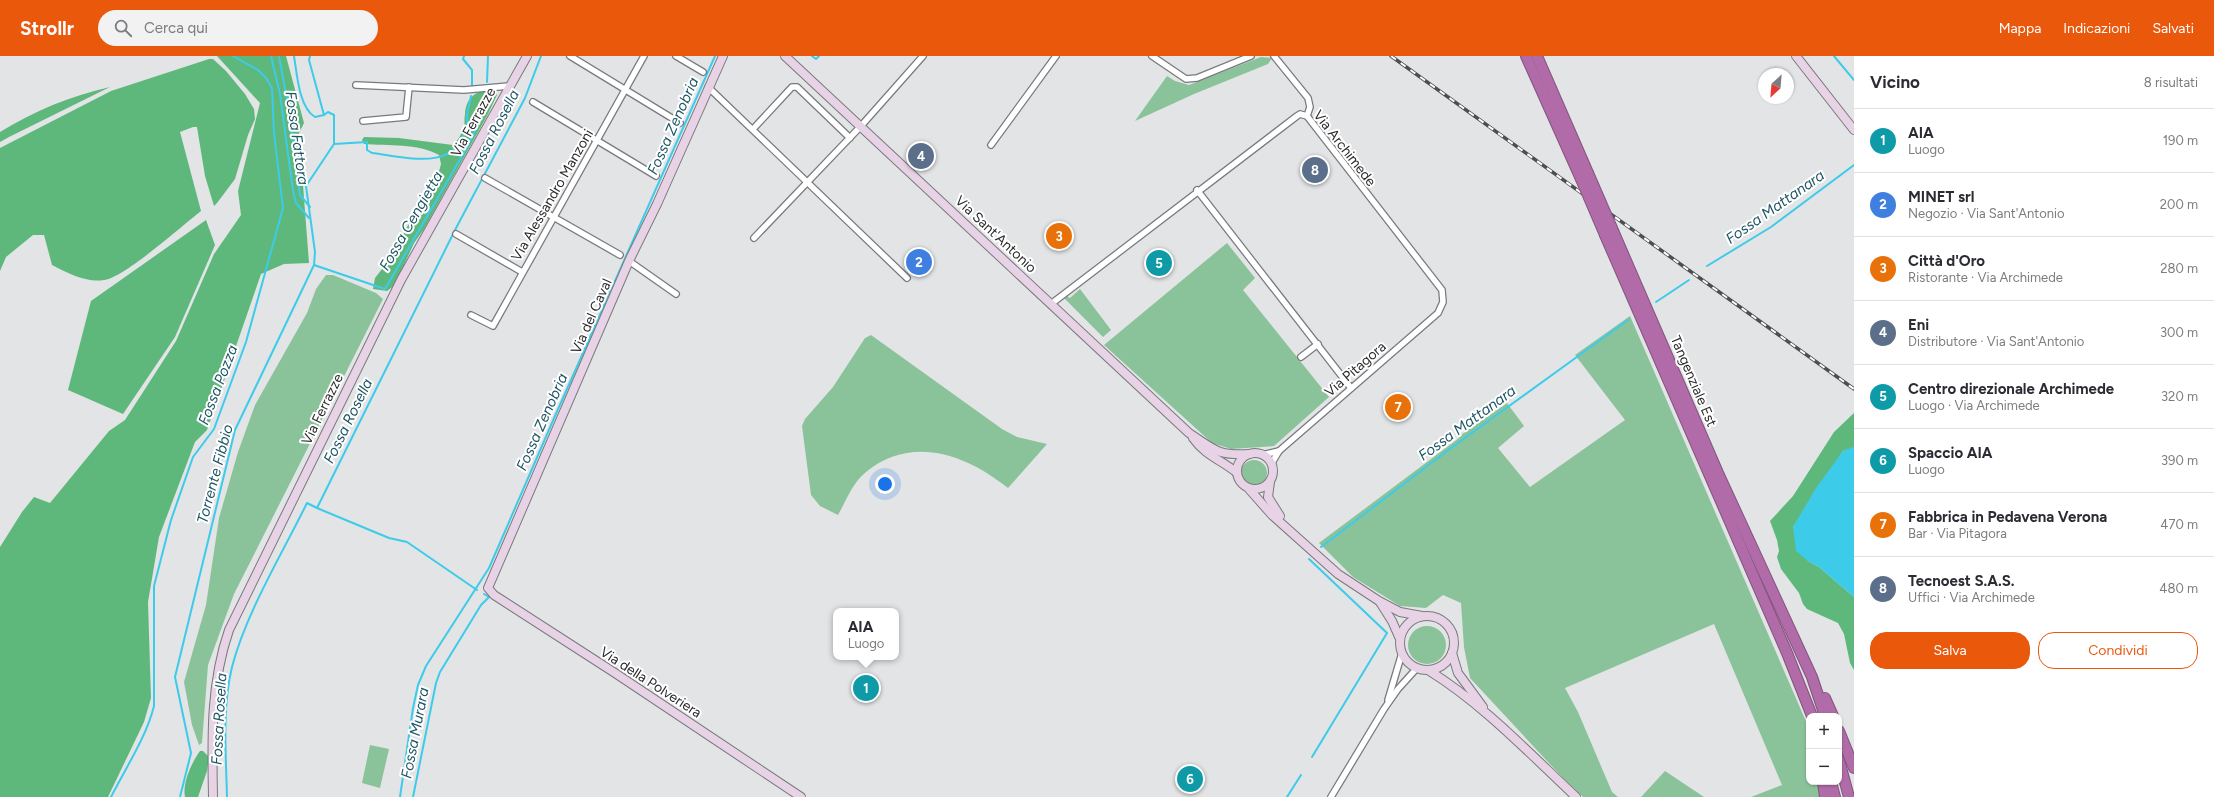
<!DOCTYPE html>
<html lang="it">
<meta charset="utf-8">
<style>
:root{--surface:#fff;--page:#f2f2f3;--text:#2b2b33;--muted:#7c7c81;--line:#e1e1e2;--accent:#ea580c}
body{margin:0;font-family:Figtree,sans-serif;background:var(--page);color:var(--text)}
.controls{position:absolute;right:12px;bottom:12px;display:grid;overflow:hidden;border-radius:8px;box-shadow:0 1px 3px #0004}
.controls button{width:36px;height:36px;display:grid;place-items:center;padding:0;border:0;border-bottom:1px solid var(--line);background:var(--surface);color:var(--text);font:20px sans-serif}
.compass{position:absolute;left:1758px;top:12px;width:36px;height:36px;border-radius:50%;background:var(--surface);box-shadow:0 1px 3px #0004;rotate:206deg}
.you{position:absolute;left:885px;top:428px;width:14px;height:14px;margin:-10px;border:3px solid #fff;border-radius:50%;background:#1a73e8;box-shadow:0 0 0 6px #1a73e833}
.badge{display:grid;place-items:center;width:26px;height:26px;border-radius:50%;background:var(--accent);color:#fff;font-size:13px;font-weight:700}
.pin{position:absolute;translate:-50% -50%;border:2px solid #fff;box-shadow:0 1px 4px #0006}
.popup{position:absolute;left:833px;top:552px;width:66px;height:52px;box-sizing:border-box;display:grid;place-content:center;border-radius:8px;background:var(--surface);filter:drop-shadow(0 1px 3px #0005);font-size:13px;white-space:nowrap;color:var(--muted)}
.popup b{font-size:15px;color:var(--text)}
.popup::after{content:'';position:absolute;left:50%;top:100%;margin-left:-8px;border:8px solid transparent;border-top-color:var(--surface)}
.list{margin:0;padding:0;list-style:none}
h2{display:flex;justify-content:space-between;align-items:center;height:52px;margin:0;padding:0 16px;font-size:17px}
h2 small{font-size:13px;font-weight:400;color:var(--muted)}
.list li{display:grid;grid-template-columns:26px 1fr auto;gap:12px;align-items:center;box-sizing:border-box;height:64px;padding:0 16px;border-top:1px solid var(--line)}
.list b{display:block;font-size:15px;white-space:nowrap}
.list p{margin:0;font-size:13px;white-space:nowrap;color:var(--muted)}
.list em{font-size:13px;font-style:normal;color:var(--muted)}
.actions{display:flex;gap:8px;padding:12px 16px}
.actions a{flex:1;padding:9px 0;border:1px solid var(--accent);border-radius:16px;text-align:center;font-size:14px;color:var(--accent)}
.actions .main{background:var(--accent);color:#fff}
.icon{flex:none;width:22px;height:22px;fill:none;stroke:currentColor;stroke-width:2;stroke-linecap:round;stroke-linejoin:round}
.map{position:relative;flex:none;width:1854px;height:741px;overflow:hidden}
header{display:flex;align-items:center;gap:24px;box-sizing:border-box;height:56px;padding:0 20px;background:var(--accent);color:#fff}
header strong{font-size:19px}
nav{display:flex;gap:22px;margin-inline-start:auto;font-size:14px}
.search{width:280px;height:36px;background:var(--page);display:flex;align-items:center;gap:10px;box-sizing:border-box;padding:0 14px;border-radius:22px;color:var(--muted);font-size:15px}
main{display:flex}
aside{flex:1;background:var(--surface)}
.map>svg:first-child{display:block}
</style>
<header>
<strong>Strollr</strong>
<div class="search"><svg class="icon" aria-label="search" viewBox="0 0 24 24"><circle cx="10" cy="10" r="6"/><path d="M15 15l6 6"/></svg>Cerca qui</div>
<nav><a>Mappa</a><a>Indicazioni</a><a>Salvati</a></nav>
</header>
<main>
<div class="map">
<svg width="1854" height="741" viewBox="0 0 1854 741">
<rect width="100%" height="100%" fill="#e2e4e6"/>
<g fill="#8ac39a">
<path d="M1261,1L1272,2L1268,8L1194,38L1135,65L1167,20L1175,25L1189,29Z"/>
<path d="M1227,187L1255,222L1243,234L1329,341L1274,390L1231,393L1212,387L1104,289Z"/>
<path d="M326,219H333L376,237L383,243L234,538L208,609L202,687L199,689L192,669L184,626L206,549L219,462L238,396L255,349L307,257L316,233Z"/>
<path d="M1080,233L1111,274L1103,281L1064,242L1067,240L1070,242Z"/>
<path d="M1630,260L1808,670L1809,726H1820L1823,741H1751L1782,729L1714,568L1565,632L1578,656L1612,736L1618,741H1583L1561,720L1470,622L1464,591L1461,547L1443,539L1426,552L1400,550L1353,521L1319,487L1459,382L1458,381L1507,347L1524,370L1498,392L1530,431L1625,364L1575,299Z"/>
<path d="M871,279L1002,373L1017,381L1047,388L1008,432C967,399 912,378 866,416C853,426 846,445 838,459L820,450L811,439L802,370L805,363L833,331L865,282Z"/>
<circle cx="1254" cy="417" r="13"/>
<circle cx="1427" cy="589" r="19"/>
<path d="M370,689L389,693L380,732L362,727Z"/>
<path d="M1665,715L1704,741H1641Z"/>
</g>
<g fill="#5eb87c">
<path d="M217,0H286L304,67L299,77L309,207L284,208L261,218L207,374L195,386L159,481L148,546L151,642L144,666L108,741H0V491L22,456L34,441L50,447L109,375L125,364L176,285L214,198L241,159L238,135L260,47Z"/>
<path d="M209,3H213L226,15L245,38L254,53L255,63L248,79L235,123L217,147L214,150L205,120L197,71H193L180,76L201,155C183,169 124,222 104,224C86,227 68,217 52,209L44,179H33L6,201L0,215V92L111,35Z"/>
<path d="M110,31L9,81L0,86V76C34,55 70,40 110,31Z"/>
<path d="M491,33L496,35L497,39L488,58L424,173L414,187L395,229L387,235L373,233L375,222L390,203L428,132L438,119L441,108L439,99C418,87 388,90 364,88L362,84L364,81L399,82L453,89C458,84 462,78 464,71C465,67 464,62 465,58C466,42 475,35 491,33Z"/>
<path d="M206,164L215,189L175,281L123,358L68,334L91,245Z"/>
<path d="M1854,357V392L1843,395L1793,471L1808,505L1819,511L1854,541V614L1850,607L1844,578L1838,567L1807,553L1803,548L1799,537L1781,513L1777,501L1779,495L1777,484L1770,465L1793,440L1834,376Z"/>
<path d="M200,695H203L209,701L207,715L198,741H185C182,727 192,706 200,695Z"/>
</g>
<path fill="#3dcbea" d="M1853,391L1854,392V541L1819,511L1808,505L1796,495L1793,471L1816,432L1843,395Z"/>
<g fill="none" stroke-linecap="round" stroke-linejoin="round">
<g stroke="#3dcbea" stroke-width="2">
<path d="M271,0L280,38L293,135L296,147L309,162"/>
<path d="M279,0L288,49L300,139L310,151"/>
<path d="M294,0C297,18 299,52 315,61L324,59"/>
<path d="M464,0L463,3L472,14V32"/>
<path d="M812,0L816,3L819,0"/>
<path d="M1834,0L1854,24"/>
<path d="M487,26L488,0"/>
<path d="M334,88L367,86V94L372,97C406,101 457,117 467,70C468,68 467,64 467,61C467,54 470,47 471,40"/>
<path d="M314,209L385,233L466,93L480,65L485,39"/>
<path d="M1707,210L1771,171L1854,109"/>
<path d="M1656,246L1689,224"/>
<path d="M317,452L389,482L407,486L477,534"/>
<path d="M1321,491L1447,395L1628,264"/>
<path d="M1309,503L1387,577L1312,701"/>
<path d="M111,741C126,711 146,682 154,650V530L171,464L193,401L214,373L246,286L283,152L274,77L272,32L266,22L258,14L233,0"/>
<path d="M180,741L191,697L175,621L235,374L314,209L315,196L306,130L334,88V59L328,56L324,59L309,4L310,0"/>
<path d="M227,741C226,699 222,652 232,611C246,557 282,498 307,447L317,452L455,174L525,42L541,0"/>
<path d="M400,741L413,652L418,629L426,610L489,512L555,360L715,0"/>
<path d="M413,741L436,627L440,616L481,549L489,541L484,538"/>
<path d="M1287,741L1301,719"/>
</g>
<g stroke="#797a7d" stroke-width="8">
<g id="street">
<path d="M570,0L680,67"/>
<path d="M676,0L703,16"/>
<path d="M1152,0L1186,23L1197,22L1251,0"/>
<path d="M1274,0L1308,42L1310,51L1307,60"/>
<path d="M356,29L464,34L509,30"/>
<path d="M708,31L907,222"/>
<path d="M533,46L656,120"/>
<path d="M363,65L406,61L409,31"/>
<path d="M754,72L792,31H797L850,82"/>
<path d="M991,89L1056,0"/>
<path d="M485,122L620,199"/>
<path d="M1197,134L1351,332"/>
<path d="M456,178L522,216"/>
<path d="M754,182L861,70L923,0"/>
<path d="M629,205L676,238"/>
<path d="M1051,248L1297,60L1300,58L1307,60L1442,234L1443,246L1438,257L1279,395L1273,405L1272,411"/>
<path d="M471,259L493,270L644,0"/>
<path d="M1301,301L1318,288"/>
<path d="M1262,399L1279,395"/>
<path d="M1388,644L1402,597"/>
<path d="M1331,741L1384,653L1398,633L1417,612"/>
</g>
</g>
<g stroke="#797a7d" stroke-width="10">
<g id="secondary">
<path d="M723,0L657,148L629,205L488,532L494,539L615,617L801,741"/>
<path d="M785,0L1189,377C1215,394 1217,400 1250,398"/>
<path d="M1796,0L1854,74"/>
<path d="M1193,382C1205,399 1221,404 1236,416"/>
<circle cx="1255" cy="415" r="18"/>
<path d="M1270,426L1268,441L1280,460"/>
<path d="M1249,433L1272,459L1338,518L1379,545L1400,556L1422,560"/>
<path d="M1380,546L1392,565L1400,583"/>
<circle cx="1427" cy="587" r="27"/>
<path d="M1452,597L1458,617L1483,651"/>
<path d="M1428,614C1483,648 1529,697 1576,741"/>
<path d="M213,741C212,684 210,629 229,574L401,224L527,0"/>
</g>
</g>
<g stroke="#81557d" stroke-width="12">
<g id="highway">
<path d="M1526,0L1581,123"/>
<path d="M1537,0L1588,117"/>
<path d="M1614,177L1718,417L1812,621L1825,660"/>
<path d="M1605,179L1787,597L1812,660"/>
<path d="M1825,642L1833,660"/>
<path d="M1839,675L1854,712"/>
<path d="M1839,704L1849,741"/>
<path d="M1823,726L1825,741"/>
<path d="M1831,726L1835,741"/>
</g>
</g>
<use href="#street" stroke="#fff" stroke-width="5.5"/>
<use href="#secondary" stroke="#e7d3e5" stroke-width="8"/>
<use href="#highway" stroke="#b06ba8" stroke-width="10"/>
<g stroke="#4e4e50" stroke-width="3.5">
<path id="rail" d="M1391,0L1854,333"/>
</g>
<use href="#rail" stroke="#fff" stroke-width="2" stroke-dasharray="6" stroke-linecap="butt"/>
<g stroke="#81557d" stroke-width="12" stroke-linecap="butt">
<g id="highway-bridge">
<path d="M1588,117L1614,177"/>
<path d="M1581,123L1605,179"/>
</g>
</g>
<use href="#highway-bridge" stroke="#b06ba8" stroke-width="10"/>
</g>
<g text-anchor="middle" stroke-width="4" stroke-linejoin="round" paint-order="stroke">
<g font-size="14" fill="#2b2b2c" stroke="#fff">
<text transform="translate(473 66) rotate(-61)" y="5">Via Ferrazze</text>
<text transform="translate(1345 92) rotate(52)" y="5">Via Archimede</text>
<text transform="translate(552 139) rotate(-60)" y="5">Via Alessandro Manzoni</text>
<text transform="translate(996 178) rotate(43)" y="5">Via Sant'Antonio</text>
<text transform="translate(591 260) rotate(-66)" y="5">Via del Caval</text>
<text transform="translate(1355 313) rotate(-41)" y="5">Via Pitagora</text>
<text transform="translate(1694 325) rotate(67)" y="5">Tangenziale Est</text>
<text transform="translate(322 353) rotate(-64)" y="5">Via Ferrazze</text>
<text transform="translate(651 626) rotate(33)" y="5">Via della Polveriera</text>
</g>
<g font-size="15" font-style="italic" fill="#1d5663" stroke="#fff">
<text transform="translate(673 70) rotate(-66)" y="5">Fossa Zenobria</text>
<text transform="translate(494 76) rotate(-63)" y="5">Fossa Rosella</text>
<text transform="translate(297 82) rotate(82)" y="5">Fossa Fattora</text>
<text transform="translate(1775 151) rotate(-35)" y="5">Fossa Mattanara</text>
<text transform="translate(411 165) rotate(-60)" y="5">Fossa Cengietta</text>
<text transform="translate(218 329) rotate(-69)" y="5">Fossa Pozza</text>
<text transform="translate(348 365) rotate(-64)" y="5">Fossa Rosella</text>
<text transform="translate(542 366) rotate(-66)" y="5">Fossa Zenobria</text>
<text transform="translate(1467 367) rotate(-36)" y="5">Fossa Mattanara</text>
<text transform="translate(215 418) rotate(-75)" y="5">Torrente Fibbio</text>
<text transform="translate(219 663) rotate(-87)" y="5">Fossa Rosella</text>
<text transform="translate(415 677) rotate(-79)" y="5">Fossa Murara</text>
</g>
</g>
</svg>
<div class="controls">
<button>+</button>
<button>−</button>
</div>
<svg class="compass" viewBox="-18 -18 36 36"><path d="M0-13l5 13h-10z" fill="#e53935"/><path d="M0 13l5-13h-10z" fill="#7c7c81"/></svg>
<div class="you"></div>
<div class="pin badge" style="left:866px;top:632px;background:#0f9aa8">1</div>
<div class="popup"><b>AIA</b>Luogo</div>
<div class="pin badge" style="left:919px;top:206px;background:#3f7fe0">2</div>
<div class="pin badge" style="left:1059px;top:180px;background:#e8710a">3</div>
<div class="pin badge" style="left:921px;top:100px;background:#5c6f8a">4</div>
<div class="pin badge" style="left:1159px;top:207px;background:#0f9aa8">5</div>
<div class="pin badge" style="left:1190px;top:723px;background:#0f9aa8">6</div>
<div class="pin badge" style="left:1398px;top:351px;background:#e8710a">7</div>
<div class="pin badge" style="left:1315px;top:114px;background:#5c6f8a">8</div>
</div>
<aside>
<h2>Vicino<small>8 risultati</small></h2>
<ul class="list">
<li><span class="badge" style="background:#0f9aa8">1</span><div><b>AIA</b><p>Luogo</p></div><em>190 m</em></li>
<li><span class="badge" style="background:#3f7fe0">2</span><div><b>MINET srl</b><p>Negozio · Via Sant'Antonio</p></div><em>200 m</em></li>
<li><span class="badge" style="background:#e8710a">3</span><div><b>Città d'Oro</b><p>Ristorante · Via Archimede</p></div><em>280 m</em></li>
<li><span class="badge" style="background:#5c6f8a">4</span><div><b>Eni</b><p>Distributore · Via Sant'Antonio</p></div><em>300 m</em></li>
<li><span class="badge" style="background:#0f9aa8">5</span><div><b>Centro direzionale Archimede</b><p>Luogo · Via Archimede</p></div><em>320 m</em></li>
<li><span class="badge" style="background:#0f9aa8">6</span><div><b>Spaccio AIA</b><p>Luogo</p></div><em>390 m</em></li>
<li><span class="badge" style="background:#e8710a">7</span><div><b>Fabbrica in Pedavena Verona</b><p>Bar · Via Pitagora</p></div><em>470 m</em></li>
<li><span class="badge" style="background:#5c6f8a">8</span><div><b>Tecnoest S.A.S.</b><p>Uffici · Via Archimede</p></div><em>480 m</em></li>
</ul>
<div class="actions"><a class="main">Salva</a><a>Condividi</a></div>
</aside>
</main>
